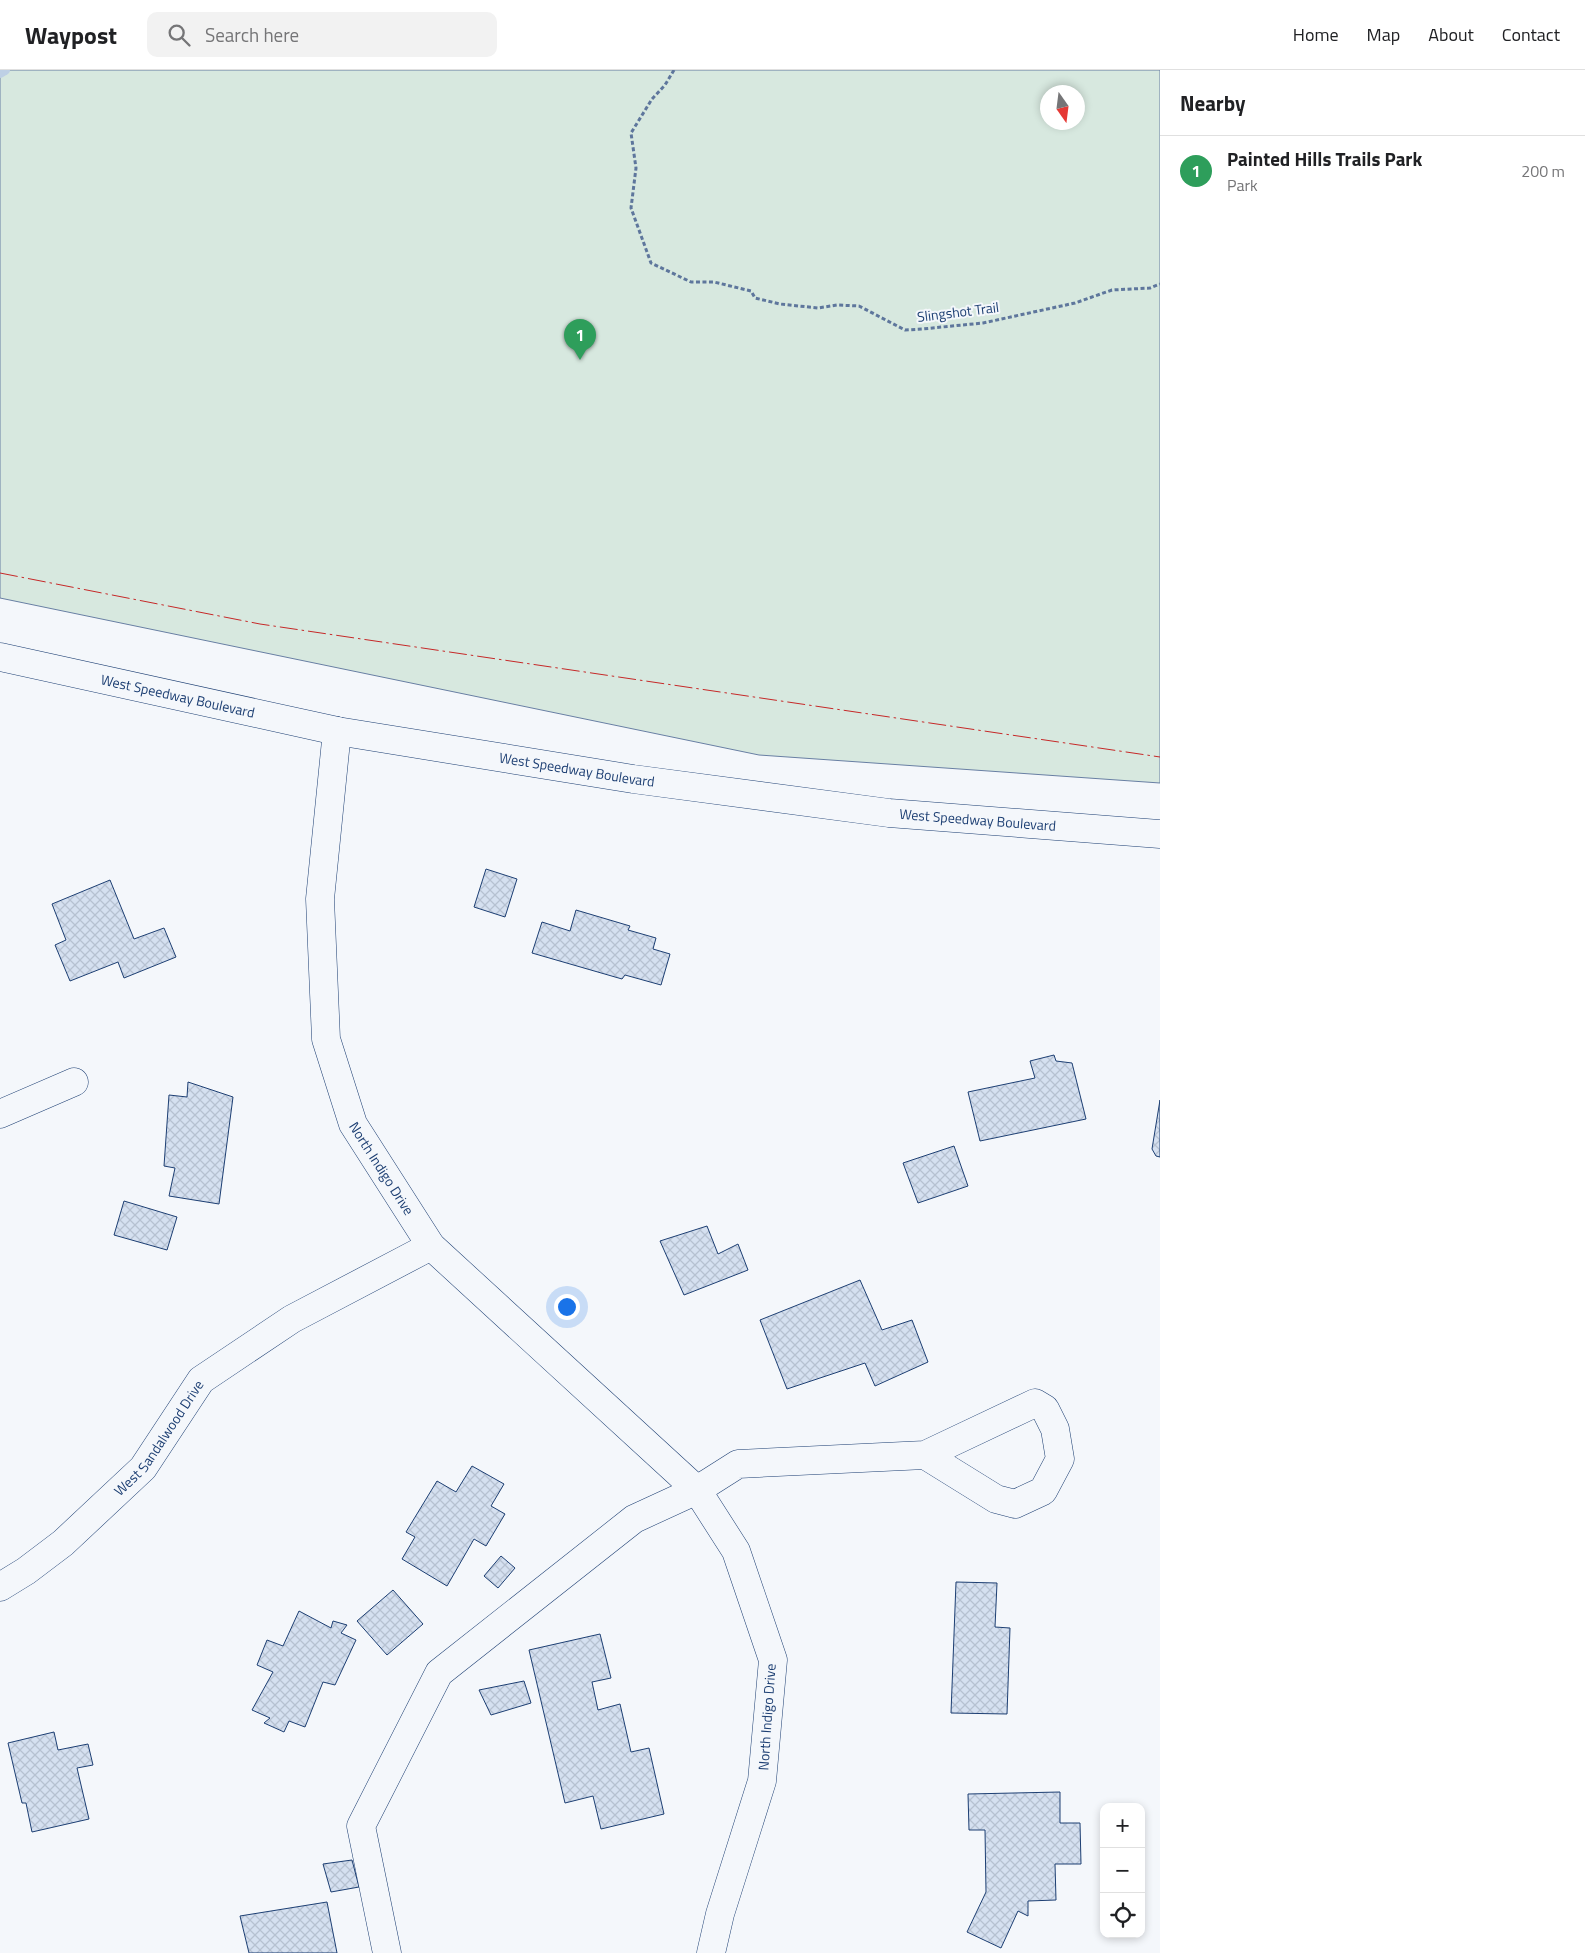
<!DOCTYPE html>
<meta charset="utf-8">
<style>
:root{--surface:#fff;--page:#f2f2f2;--text:#202124;--muted:#757577;--line:#e0e0e0;--accent:#b45309}
body{margin:0;font-family:"Titillium Web",sans-serif;background:var(--page);color:var(--text)}
.controls{position:absolute;right:15px;bottom:15px;display:grid;overflow:hidden;border-radius:10px;box-shadow:0 2px 8px #0003}
.controls button{width:45px;height:45px;display:grid;place-items:center;padding:0;border:0;border-bottom:1px solid var(--line);background:var(--surface);color:var(--text);font:25px sans-serif}
.compass{position:absolute;left:1040px;top:15px;width:45px;height:45px;border-radius:50%;background:var(--surface);box-shadow:0 2px 8px #0003;rotate:166deg}
.you{position:absolute;left:566px;top:1236px;width:18px;height:18px;margin:-12px;border:4px solid #fff;border-radius:50%;background:#1a73e8;box-shadow:0 0 0 8px #1a73e833}
.badge{display:grid;place-items:center;width:32px;height:32px;border-radius:50%;background:var(--accent);color:#fff;font-size:16px;font-weight:700}
.pin{position:absolute;translate:-50% -41px;filter:drop-shadow(0 1px 2px #0008)}
.pin::after{content:'';position:absolute;top:26px;width:18px;height:15px;background:inherit;clip-path:polygon(0 0,100% 0,50% 100%)}
.list{margin:0;padding:0;list-style:none}
h2{display:flex;justify-content:space-between;align-items:center;height:65px;margin:0;padding:0 20px;font-size:21px}
h2 small{font-size:16px;font-weight:400;color:var(--muted)}
.list li{display:grid;grid-template-columns:32px 1fr auto;gap:15px;align-items:center;box-sizing:border-box;height:70px;padding:0 20px;border-top:1px solid var(--line)}
.list b{display:block;font-size:19px;white-space:nowrap}
.list p{margin:0;font-size:16px;white-space:nowrap;color:var(--muted)}
.list em{font-size:16px;font-style:normal;color:var(--muted)}
.icon{flex:none;width:28px;height:28px;fill:none;stroke:currentColor;stroke-width:2;stroke-linecap:round;stroke-linejoin:round}
.map{position:relative;flex:none;width:1160px;height:1883px;overflow:hidden}
header{display:flex;align-items:center;gap:30px;box-sizing:border-box;height:70px;padding:0 25px;background:var(--surface);border-bottom:1px solid var(--line)}
header strong{font-size:24px}
nav{display:flex;gap:28px;margin-inline-start:auto;font-size:18px}
.search{width:350px;height:45px;background:var(--page);display:flex;align-items:center;gap:12px;box-sizing:border-box;padding:0 18px;border-radius:10px;color:var(--muted);font-size:19px}
main{display:flex}
aside{flex:1;background:var(--surface)}
.map>svg:first-child{display:block}
</style>
<header>
<strong>Waypost</strong>
<div class="search"><svg class="icon" aria-label="search" viewBox="0 0 24 24"><circle cx="10" cy="10" r="6"/><path d="M15 15l6 6"/></svg>Search here</div>
<nav><a>Home</a><a>Map</a><a>About</a><a>Contact</a></nav>
</header>
<main>
<div class="map">
<svg width="1160" height="1883" viewBox="0 0 1160 1883">
<defs>
<pattern id="building-cross-hatch" width="8" height="8" patternUnits="userSpaceOnUse" patternTransform="scale(1.25)"><rect width="8" height="8" fill="#d5e0f0"/><path d="M0 0l8 8M0 8l8-8" fill="none" stroke="#b6c1d1"/></pattern>
</defs>
<rect width="100%" height="100%" fill="#f4f7fb"/>
<path fill="#d7e8df" stroke="#687fa3" fill-rule="evenodd" d="M0,0H1160V713L759,685L0,528ZM1048,22H1078V52H1048Z"/>
<g fill="none" stroke-linecap="round" stroke-linejoin="round">
<path stroke="#bed0e5" stroke-width="10" d="M0,3L5,0"/>
</g>
<g fill="url(#building-cross-hatch)" stroke="#1d3f73">
<path d="M486,799L517,809L505,847L474,837Z"/>
<path d="M110,810L134,869L164,858L176,887L124,908L118,892L70,911L55,875L66,870L52,834Z"/>
<path d="M576,840L630,856L628,860L656,868L653,879L670,884L661,915L625,905L622,909L532,883L542,852L570,861Z"/>
<path d="M1054,985L1056,991L1072,993L1086,1049L980,1071L968,1022L1035,1008L1030,991Z"/>
<path d="M188,1012L233,1027L219,1134L169,1126L175,1098L164,1096L169,1025L187,1027Z"/>
<path d="M1160,1030V1087L1156,1086L1152,1079Z"/>
<path d="M954,1076L968,1116L918,1133L903,1093Z"/>
<path d="M124,1131L177,1147L167,1180L114,1165Z"/>
<path d="M707,1156L718,1184L738,1174L748,1200L684,1225L660,1171Z"/>
<path d="M860,1210L882,1260L912,1250L928,1292L875,1316L865,1293L787,1319L760,1250Z"/>
<path d="M472,1396L504,1414L491,1436L505,1444L486,1476L474,1469L447,1516L402,1489L415,1467L406,1462L437,1411L456,1422Z"/>
<path d="M501,1486L515,1498L498,1518L484,1506Z"/>
<path d="M956,1512L997,1513L995,1557L1010,1558L1007,1644L951,1643Z"/>
<path d="M393,1520L423,1554L387,1585L357,1551Z"/>
<path d="M299,1541L331,1558L333,1551L347,1555L341,1563L356,1570L335,1615L323,1612L305,1657L289,1651L284,1662L264,1653L270,1648L252,1640L273,1602L257,1595L267,1570L283,1576Z"/>
<path d="M600,1564L611,1608L592,1612L598,1640L620,1634L631,1682L649,1678L664,1744L601,1759L593,1726L565,1733L529,1580Z"/>
<path d="M524,1611L531,1633L491,1645L479,1620Z"/>
<path d="M54,1662L58,1680L88,1674L93,1695L77,1698L89,1749L32,1762L26,1733H22L8,1673Z"/>
<path d="M1060,1722V1753H1080L1081,1794H1055L1056,1830L1028,1831V1846L1018,1841L1001,1878L967,1862L986,1822L985,1760H969L968,1724Z"/>
<path d="M352,1790L359,1817L331,1822L323,1794Z"/>
<path d="M327,1832L337,1883H249L240,1846Z"/>
</g>
<g fill="none" stroke-linecap="round" stroke-linejoin="round">
<g stroke="#1d3f73" stroke-width="29">
<g id="minor">
<path id="s1" d="M337,661L320,829L326,969L353,1054L431,1176L697,1420L736,1481L773,1590L762,1711L720,1844L711,1883"/>
<path d="M0,1044L74,1012"/>
<path id="s2" d="M0,1517L26,1501L63,1473L143,1398L201,1310L292,1249L431,1176"/>
<path d="M387,1883L361,1756L439,1603L634,1449L697,1420L738,1394L925,1385L996,1429L1015,1434L1043,1421L1060,1389L1055,1359L1045,1339L1035,1333L925,1385"/>
</g>
</g>
<g stroke="#1d3f73" stroke-width="29">
<g id="major">
<path id="s3" d="M0,587L337,661L633,709L889,743L1160,764"/>
</g>
</g>
<path stroke="#5e769c" stroke-width="3" stroke-dasharray="4 2.5" stroke-linecap="butt" d="M674,0L665,15L652,29L631,63L636,98L631,138L651,193L691,212H714L751,221L755,228L780,234L818,238L837,235L859,236L905,260L922,259L983,253L1075,233L1112,220L1150,218L1160,214"/>
<use href="#minor" stroke="#f4f7fb" stroke-width="28"/>
<use href="#major" stroke="#f4f7fb" stroke-width="28"/>
<path stroke="#c62828" stroke-width="1" stroke-dasharray="18 4 2.5 4" stroke-linecap="butt" d="M0,503L260,554L1160,687"/>
</g>
<g text-anchor="middle" stroke-width="4" stroke-linejoin="round" paint-order="stroke">
<g font-size="14" fill="#1d3f73" stroke="#f4f7fb">
<text transform="translate(958 242) rotate(-7)" y="5">Slingshot Trail</text>
<text dy="5" stroke="none"><textPath href="#s3" startOffset="182">West Speedway Boulevard</textPath></text>
<text dy="5" stroke="none"><textPath href="#s3" startOffset="588">West Speedway Boulevard</textPath></text>
<text dy="5" stroke="none"><textPath href="#s3" startOffset="992">West Speedway Boulevard</textPath></text>
<text dy="5" stroke="none"><textPath href="#s1" startOffset="451">North Indigo Drive</textPath></text>
<text dy="5" stroke="none"><textPath href="#s2" startOffset="220">West Sandalwood Drive</textPath></text>
<text transform="translate(767 1647) rotate(-86)" y="5">North Indigo Drive</text>
</g>
</g>
</svg>
<div class="controls">
<button>+</button>
<button>−</button>
<button><svg class="icon" aria-label="locate" viewBox="0 0 24 24"><circle cx="12" cy="12" r="6"/><path d="M12 2v4M12 18v4M2 12h4M18 12h4"/></svg></button>
</div>
<svg class="compass" viewBox="-18 -18 36 36"><path d="M0-13l5 13h-10z" fill="#e53935"/><path d="M0 13l5-13h-10z" fill="#757577"/></svg>
<div class="you"></div>
<div class="pin badge" style="left:580px;top:290px;background:#2e9e5b">1</div>
</div>
<aside>
<h2>Nearby<small></small></h2>
<ul class="list">
<li><span class="badge" style="background:#2e9e5b">1</span><div><b>Painted Hills Trails Park</b><p>Park</p></div><em>200 m</em></li>
</ul>
</aside>
</main>
